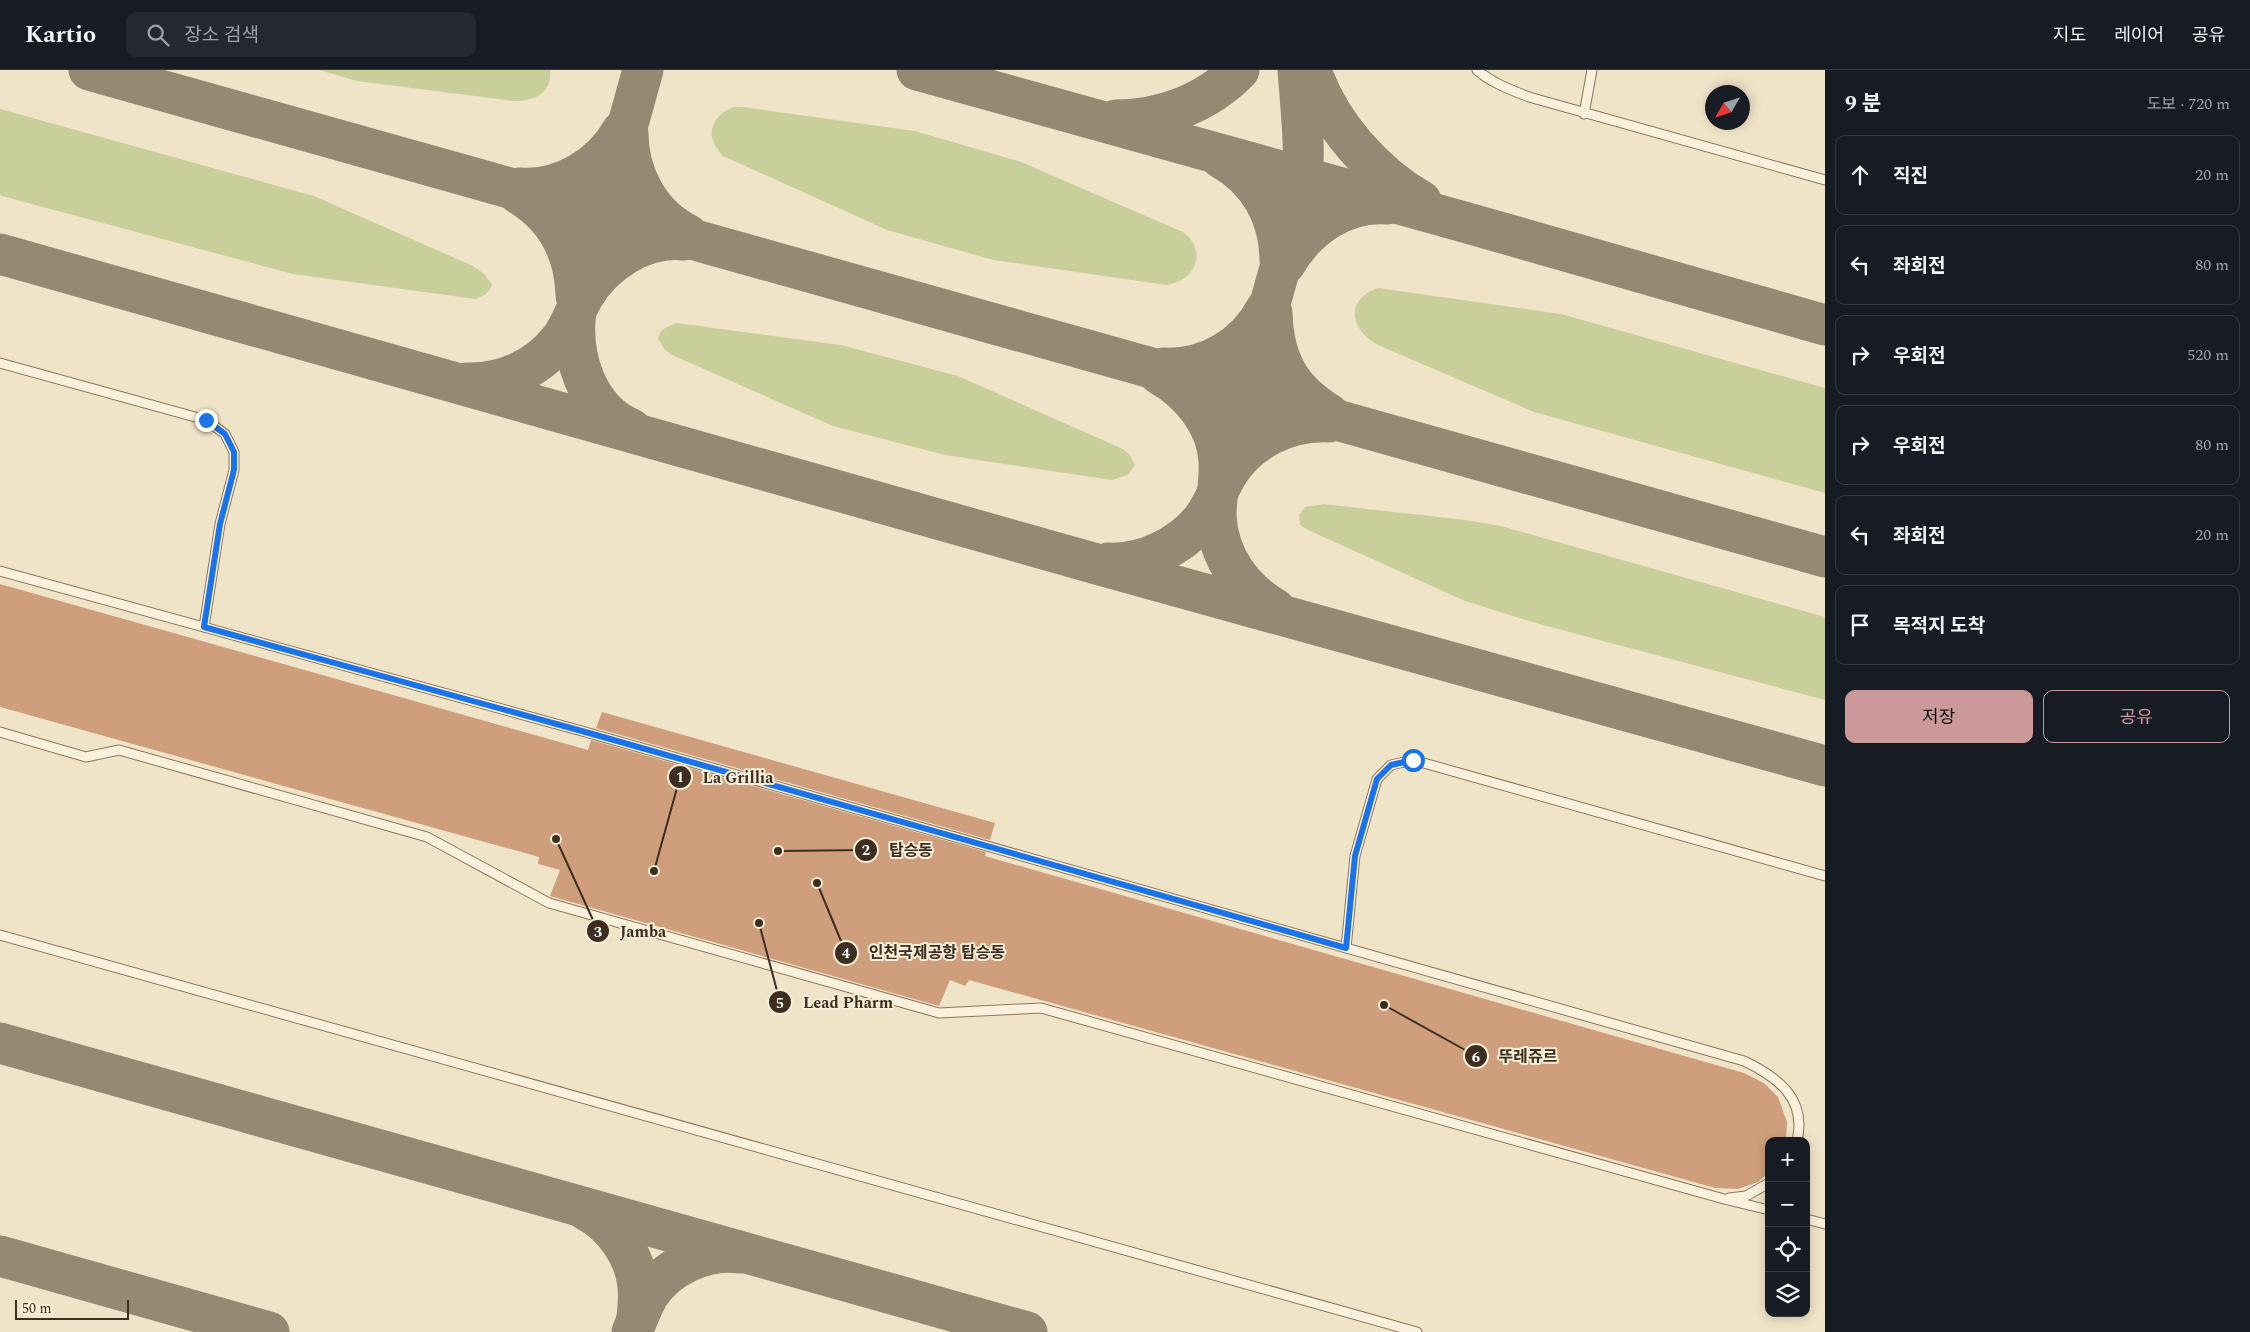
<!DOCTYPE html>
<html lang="ko">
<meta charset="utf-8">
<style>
:root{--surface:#171b24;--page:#242831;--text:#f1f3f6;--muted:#9ea1a6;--line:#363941;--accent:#cc999b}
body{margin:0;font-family:Spectral,"Noto Sans KR",serif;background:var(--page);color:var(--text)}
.controls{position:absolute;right:15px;bottom:15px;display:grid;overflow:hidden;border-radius:10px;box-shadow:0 2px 12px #0003}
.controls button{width:45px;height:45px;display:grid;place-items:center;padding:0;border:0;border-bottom:1px solid var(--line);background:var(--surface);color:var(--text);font:25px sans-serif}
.compass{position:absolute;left:1705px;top:15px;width:45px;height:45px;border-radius:50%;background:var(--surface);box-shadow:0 2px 12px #0003;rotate:231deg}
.scale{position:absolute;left:15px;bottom:12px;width:114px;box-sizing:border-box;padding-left:5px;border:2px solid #3d2e20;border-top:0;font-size:14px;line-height:18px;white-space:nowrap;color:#3d2e20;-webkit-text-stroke:4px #f7eed8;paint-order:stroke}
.stop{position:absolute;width:15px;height:15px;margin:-11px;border:4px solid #1a73e8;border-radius:50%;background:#fff}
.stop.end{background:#1a73e8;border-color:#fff;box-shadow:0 1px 5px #0008}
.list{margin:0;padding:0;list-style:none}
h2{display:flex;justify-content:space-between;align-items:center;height:65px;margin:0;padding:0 20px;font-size:21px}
h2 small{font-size:16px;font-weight:400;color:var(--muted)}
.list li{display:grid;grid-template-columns:32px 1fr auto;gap:15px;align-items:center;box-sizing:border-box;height:80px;margin:0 10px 10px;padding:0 10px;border:1px solid var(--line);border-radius:10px}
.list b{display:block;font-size:19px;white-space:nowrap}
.list em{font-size:16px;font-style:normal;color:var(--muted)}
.actions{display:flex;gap:10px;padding:15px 20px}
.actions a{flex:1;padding:11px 0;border:1px solid var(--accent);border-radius:10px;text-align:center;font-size:18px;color:var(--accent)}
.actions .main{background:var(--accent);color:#111}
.icon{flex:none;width:28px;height:28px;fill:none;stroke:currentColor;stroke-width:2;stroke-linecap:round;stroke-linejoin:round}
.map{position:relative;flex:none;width:1825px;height:1262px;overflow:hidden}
header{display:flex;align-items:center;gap:30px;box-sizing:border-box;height:70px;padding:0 25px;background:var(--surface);border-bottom:1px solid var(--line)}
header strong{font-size:24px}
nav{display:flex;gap:28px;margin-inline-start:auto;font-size:18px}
.search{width:350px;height:45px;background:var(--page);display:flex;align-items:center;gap:12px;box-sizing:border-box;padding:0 18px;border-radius:10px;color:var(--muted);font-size:19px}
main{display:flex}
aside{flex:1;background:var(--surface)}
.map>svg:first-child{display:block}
</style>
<header>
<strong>Kartio</strong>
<div class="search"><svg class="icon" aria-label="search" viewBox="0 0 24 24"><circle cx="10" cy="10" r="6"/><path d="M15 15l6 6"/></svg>장소 검색</div>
<nav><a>지도</a><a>레이어</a><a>공유</a></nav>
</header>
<main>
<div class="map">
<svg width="1825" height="1262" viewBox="0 0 1825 1262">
<rect width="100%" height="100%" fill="#f0e4c8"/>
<g fill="#c9cf9b">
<path d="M319,0H550C553,23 534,31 514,31L357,11Z"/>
<path d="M733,37H743L915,61L1021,92L1183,162C1208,181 1196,211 1166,215L993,190L887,160L723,86C704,67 710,47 733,37Z"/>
<path d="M0,39L314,126L473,196L484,204L492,214C489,224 483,226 475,229L293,204L2,126L0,125Z"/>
<path d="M1378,218L1561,244L1825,318V423L1534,342L1378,275C1350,260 1344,230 1378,218Z"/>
<path d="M677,253L841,275L958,306L1123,379L1129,384L1135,395L1128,405L1112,410L945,385L833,356L672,285L664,279L658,268C661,258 668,256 677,253Z"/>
<path d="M1324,434L1465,450L1501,456L1825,547V630L1539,554L1465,531L1308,460L1300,455L1299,445L1305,437Z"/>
</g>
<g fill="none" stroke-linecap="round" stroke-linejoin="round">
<g stroke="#968974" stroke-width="41">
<path d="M89,0L1825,487"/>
<path d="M917,0L1464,152L1825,255"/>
<path d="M1311,0C1329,54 1373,103 1421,131"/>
<path d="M1116,50C1162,50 1207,33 1239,0"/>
<path d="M628,63C628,104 649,145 687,164"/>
<path d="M1221,88C1259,109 1280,147 1280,191"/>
<path d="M520,118C562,121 602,96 622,61"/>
<path d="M519,124C557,147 575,182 576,226"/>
<path d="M0,184L1093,493L1825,696"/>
<path d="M1285,194C1306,158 1343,131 1387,134"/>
<path d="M1272,243C1273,289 1289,320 1329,344"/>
<path d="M1164,298C1206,300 1246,277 1266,239"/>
<path d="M1159,304C1190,321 1218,355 1219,392C1220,410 1216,428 1216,446C1218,486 1241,519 1275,539"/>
<path d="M467,313C503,314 537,299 560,270C570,257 575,241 583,227C603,193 643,166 684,170"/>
<path d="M631,359C586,340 570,285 576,241L643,0"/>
<path d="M1218,421L1300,126C1307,85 1301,42 1298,0"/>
<path d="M1108,493C1142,495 1180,477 1202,450C1212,438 1218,420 1226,406C1247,370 1288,350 1329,352"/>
<path d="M0,973L1027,1262"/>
<path d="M586,1140C613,1154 636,1186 638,1217C639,1227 638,1238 637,1248"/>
<path d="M0,1186L269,1262"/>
<path d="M632,1262C637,1250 642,1237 648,1226C666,1197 706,1178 739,1183"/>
</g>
</g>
<g fill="#cf9f7d">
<path d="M0,514L588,680L591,670L986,782L985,786L1744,1003L1764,1013L1778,1027L1787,1052L1786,1071H1769V1102L1758,1112L1738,1119L1715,1118L969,910L965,916L950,910L939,936L550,826L560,800L538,794L539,787L0,637Z"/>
<path d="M602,642L995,753L990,770L596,658Z"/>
</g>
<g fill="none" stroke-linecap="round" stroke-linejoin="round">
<g stroke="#8d765c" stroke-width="11">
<g id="lane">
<path d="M1477,0C1492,13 1511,20 1529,27L1825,110"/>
<path d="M1584,44L1592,0"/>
<path d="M0,293L206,350L225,364L234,382V400L220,454L204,557"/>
<path d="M0,501L589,663L1744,991C1778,1007 1807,1029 1797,1071"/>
<path d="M0,662L86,687L119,680L427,767L549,833L939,943L1041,938L1724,1129L1769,1140"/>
<path d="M0,865L1417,1262"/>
<path d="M1346,878L1355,786L1377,709L1391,695L1413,690L1825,806"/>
<path d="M1729,1128L1746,1126L1769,1113"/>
<path d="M1806,1149L1825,1154"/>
</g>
</g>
<use href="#lane" stroke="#faf1dc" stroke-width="9"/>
</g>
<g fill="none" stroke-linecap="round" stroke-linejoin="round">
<path stroke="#1a73e8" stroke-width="6" d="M206,350L225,364L234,382V400L220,454L204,557L589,663L1346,878L1355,786L1377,709L1391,695L1413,690"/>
</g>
<path fill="none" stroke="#3d2e20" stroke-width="2" d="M654 801L680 707M778 781L866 780M556 769L598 861M817 813L846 883M759 853L780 932M1384 935L1476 986"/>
<g fill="#3d2e20" stroke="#f7eed8" stroke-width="2">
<circle cx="654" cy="801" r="5"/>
<circle cx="778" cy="781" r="5"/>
<circle cx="556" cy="769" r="5"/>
<circle cx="817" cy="813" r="5"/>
<circle cx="759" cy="853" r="5"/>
<circle cx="1384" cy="935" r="5"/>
<circle cx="680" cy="707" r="12"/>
<circle cx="866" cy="780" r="12"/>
<circle cx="598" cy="861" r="12"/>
<circle cx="846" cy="883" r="12"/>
<circle cx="780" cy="932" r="12"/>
<circle cx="1476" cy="986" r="12"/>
</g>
<g font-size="15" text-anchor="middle" font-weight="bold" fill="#fff">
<text x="680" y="712">1</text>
<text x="866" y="785">2</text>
<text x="598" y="867">3</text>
<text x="846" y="888">4</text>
<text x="780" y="938">5</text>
<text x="1476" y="992">6</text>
</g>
<g font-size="16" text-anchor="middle" font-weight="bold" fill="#3d2e20" stroke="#f7eed8" stroke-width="4" stroke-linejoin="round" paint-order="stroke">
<text x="738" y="713">La Grillia</text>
<text x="911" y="786">탑승동</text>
<text x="643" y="867">Jamba</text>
<text x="937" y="888">인천국제공항 탑승동</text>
<text x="848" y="938">Lead Pharm</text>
<text x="1528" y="992">뚜레쥬르</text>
</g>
</svg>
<div class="controls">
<button>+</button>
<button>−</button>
<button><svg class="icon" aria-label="locate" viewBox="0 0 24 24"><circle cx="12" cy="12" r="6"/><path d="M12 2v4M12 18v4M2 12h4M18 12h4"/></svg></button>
<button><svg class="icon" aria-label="layers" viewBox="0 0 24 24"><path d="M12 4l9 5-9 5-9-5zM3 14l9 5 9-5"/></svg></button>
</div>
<svg class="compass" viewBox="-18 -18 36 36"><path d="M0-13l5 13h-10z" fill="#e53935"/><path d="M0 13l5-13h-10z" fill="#9ea1a6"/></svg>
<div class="scale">50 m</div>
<div class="stop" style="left:1413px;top:690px"></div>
<div class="stop end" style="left:206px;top:350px"></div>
</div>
<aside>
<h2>9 분<small>도보 · 720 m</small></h2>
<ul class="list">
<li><svg class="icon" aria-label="ahead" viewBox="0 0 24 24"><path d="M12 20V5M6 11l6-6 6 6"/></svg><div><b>직진</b></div><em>20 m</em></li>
<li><svg class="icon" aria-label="left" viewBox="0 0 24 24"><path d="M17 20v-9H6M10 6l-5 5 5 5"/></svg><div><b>좌회전</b></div><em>80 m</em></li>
<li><svg class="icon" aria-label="right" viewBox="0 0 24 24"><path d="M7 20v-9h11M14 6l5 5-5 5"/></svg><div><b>우회전</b></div><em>520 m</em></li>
<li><svg class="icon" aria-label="right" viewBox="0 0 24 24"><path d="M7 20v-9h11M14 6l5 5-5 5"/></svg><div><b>우회전</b></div><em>80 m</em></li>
<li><svg class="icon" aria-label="left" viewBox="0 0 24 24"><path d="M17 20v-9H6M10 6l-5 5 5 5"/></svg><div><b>좌회전</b></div><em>20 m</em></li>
<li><svg class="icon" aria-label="arrive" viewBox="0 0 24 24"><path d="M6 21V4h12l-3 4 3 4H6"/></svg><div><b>목적지 도착</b></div></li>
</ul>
<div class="actions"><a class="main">저장</a><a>공유</a></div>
</aside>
</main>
